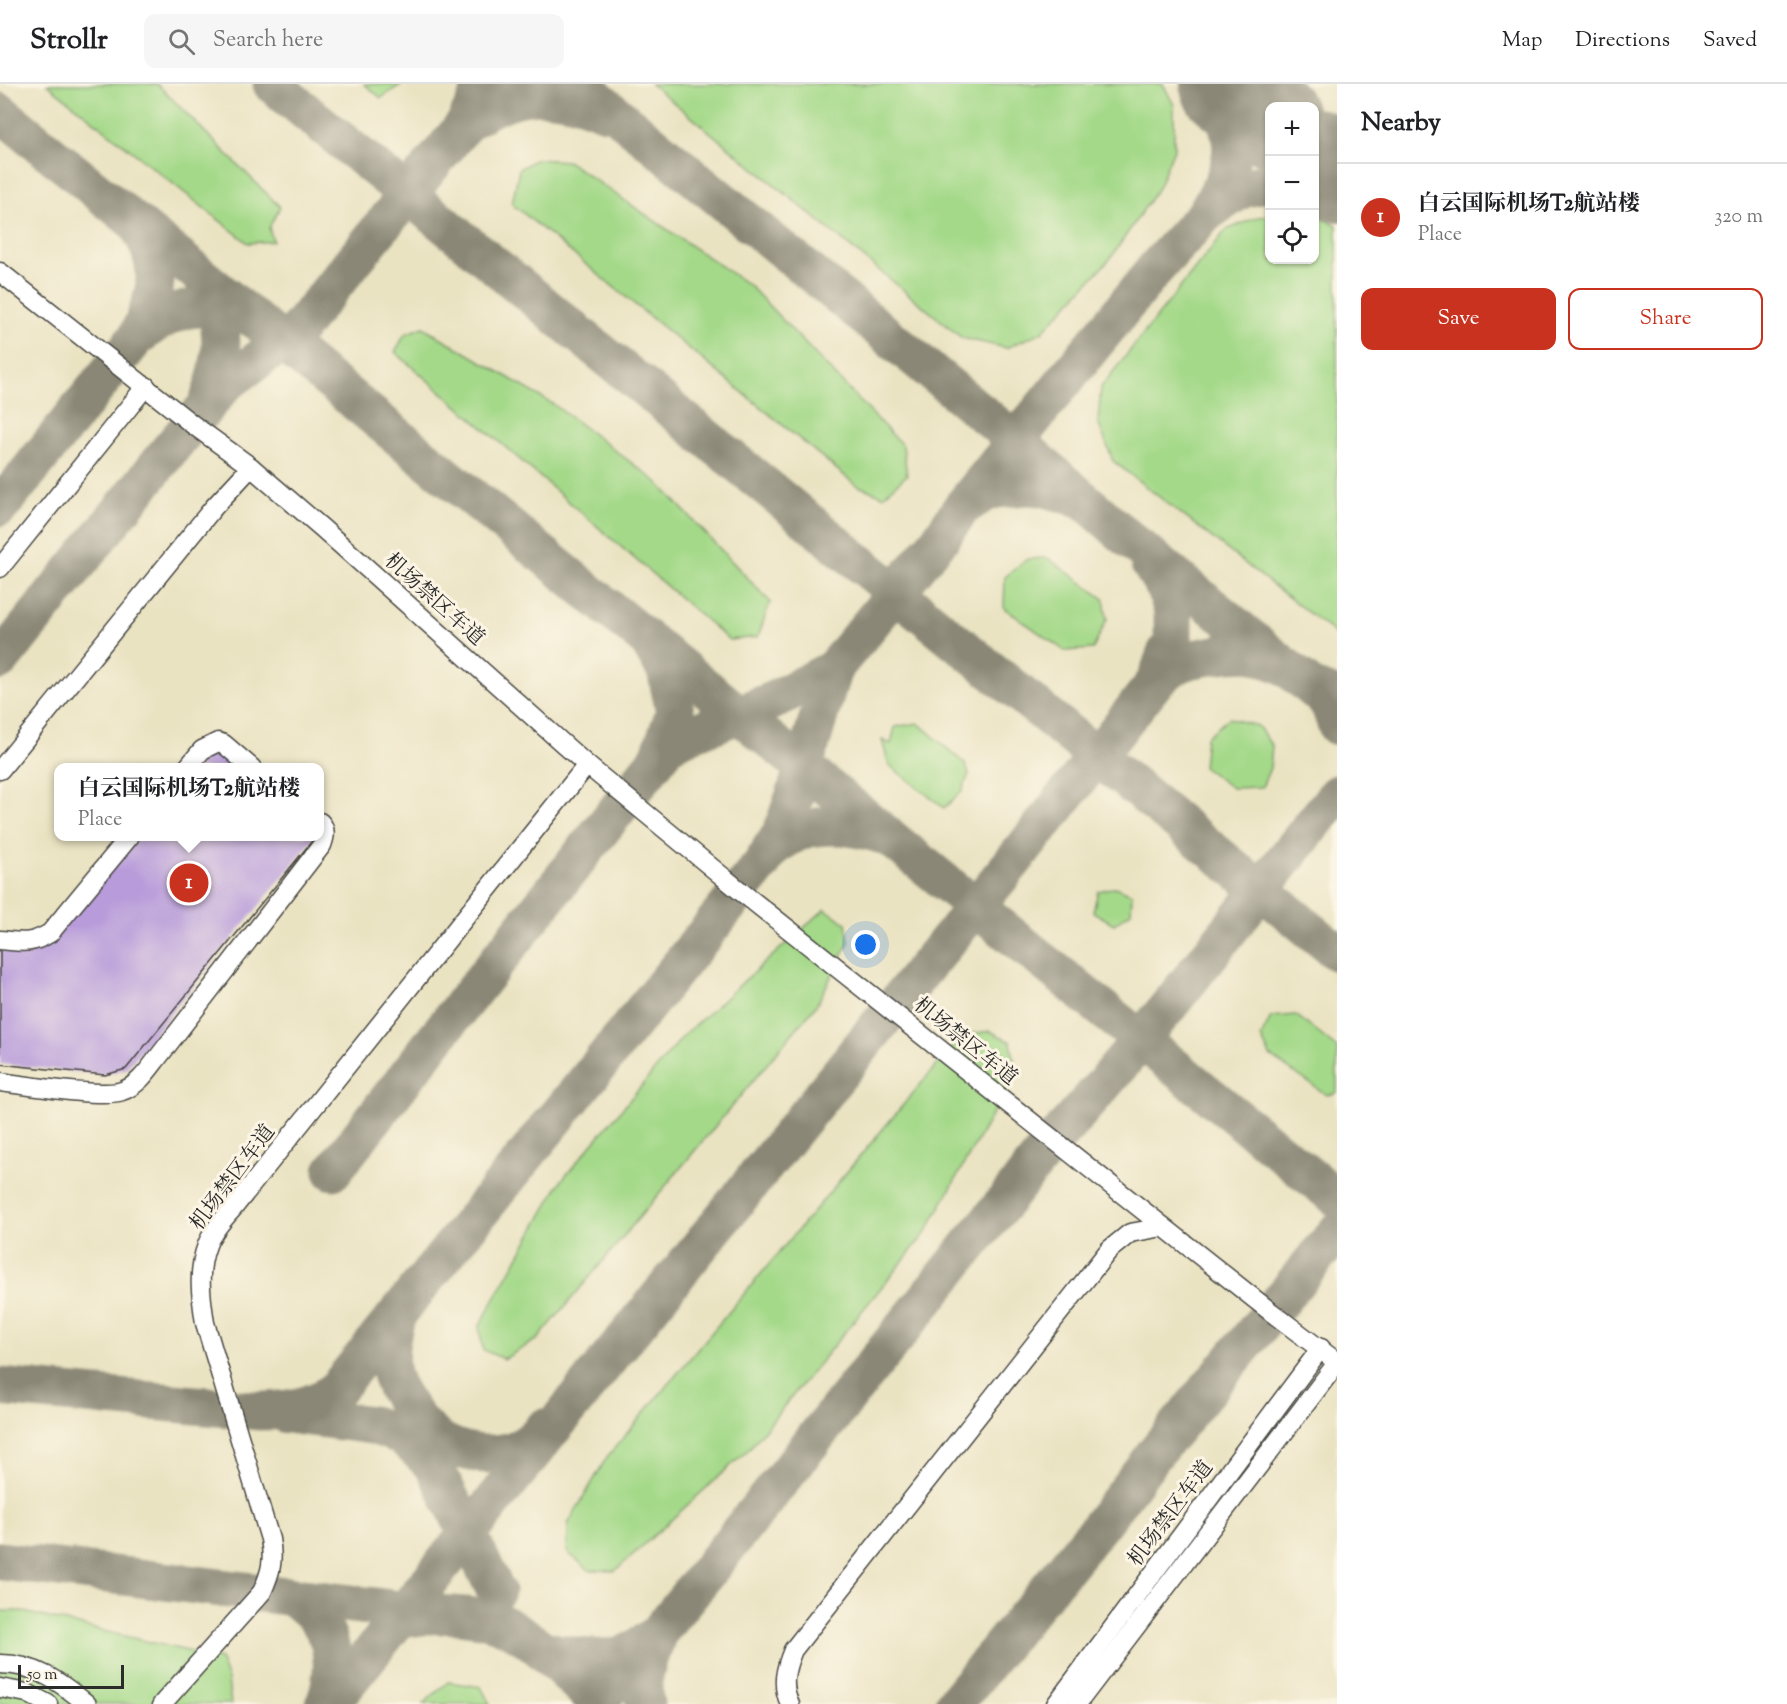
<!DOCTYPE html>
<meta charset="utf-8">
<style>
:root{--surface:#fff;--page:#f6f6f6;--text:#202124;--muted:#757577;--line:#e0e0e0;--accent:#c8321e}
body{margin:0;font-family:"Sorts Mill Goudy","Noto Serif SC",serif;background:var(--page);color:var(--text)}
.controls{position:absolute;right:18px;top:18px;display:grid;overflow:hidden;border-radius:12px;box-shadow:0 2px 4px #0004}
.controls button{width:54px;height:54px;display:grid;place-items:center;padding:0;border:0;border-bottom:2px solid var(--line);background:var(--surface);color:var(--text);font:30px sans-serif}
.scale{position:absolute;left:18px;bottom:15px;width:106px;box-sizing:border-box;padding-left:6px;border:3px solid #2b2b2b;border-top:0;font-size:16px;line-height:21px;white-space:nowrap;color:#2b2b2b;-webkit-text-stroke:4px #fcf5e5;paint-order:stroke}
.you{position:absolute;left:866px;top:861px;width:21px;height:21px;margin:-15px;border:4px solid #fff;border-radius:50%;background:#1a73e8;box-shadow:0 0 0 9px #1a73e833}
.badge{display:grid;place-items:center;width:39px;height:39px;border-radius:50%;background:var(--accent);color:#fff;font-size:20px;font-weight:700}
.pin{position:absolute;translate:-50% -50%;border:3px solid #fff;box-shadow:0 2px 6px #0006}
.popup{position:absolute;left:54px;top:679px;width:270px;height:78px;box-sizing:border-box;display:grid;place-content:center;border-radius:12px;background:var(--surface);filter:drop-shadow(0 2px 4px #0005);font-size:20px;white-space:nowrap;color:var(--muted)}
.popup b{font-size:22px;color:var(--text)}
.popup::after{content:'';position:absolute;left:50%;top:100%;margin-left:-12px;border:12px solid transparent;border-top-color:var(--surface)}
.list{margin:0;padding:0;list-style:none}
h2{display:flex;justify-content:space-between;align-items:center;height:78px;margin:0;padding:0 24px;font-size:26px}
h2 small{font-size:20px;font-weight:400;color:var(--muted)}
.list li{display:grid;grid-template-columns:39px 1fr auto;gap:18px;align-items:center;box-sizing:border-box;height:108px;padding:0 24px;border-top:2px solid var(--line)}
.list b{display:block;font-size:22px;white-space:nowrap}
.list p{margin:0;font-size:20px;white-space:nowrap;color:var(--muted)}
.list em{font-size:20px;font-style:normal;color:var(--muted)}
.actions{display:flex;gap:12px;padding:18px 24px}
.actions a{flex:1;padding:14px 0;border:2px solid var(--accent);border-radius:12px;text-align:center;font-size:21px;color:var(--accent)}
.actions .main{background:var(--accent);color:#fff}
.icon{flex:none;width:33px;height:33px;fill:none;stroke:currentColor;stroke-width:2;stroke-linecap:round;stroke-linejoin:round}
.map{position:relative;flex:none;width:1337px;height:1620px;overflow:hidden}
header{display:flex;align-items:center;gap:36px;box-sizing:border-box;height:84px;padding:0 30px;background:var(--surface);border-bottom:2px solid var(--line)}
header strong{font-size:28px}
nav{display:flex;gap:33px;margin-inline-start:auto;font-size:21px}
.search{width:420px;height:54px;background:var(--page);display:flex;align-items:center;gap:15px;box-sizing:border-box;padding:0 21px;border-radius:12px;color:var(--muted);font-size:22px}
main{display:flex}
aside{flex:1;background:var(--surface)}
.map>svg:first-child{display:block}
</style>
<header>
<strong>Strollr</strong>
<div class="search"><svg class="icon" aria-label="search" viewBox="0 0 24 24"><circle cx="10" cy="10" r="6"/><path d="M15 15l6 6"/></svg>Search here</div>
<nav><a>Map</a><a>Directions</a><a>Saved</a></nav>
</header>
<main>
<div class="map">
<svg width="1337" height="1620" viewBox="0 0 1337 1620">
<rect width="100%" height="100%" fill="#fcf5e5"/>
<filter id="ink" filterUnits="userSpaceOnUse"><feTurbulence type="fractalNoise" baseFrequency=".0167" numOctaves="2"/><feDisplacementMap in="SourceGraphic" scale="12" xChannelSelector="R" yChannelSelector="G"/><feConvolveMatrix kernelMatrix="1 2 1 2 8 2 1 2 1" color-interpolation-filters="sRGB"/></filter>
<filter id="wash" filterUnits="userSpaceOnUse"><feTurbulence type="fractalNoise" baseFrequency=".008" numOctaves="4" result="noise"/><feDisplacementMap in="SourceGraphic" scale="24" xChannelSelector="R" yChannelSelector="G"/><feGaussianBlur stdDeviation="1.35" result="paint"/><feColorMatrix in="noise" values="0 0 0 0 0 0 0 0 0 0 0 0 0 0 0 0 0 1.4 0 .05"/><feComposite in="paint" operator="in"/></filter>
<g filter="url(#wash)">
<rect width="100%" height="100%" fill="#eae3c2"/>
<g fill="#a4d989" stroke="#68825a" stroke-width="1.5">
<path d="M47,0H157L280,123L269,144L273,157L248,159Z"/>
<path d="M364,0H402L381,14Z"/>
<path d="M651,0H1163L1174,21V65L1158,104L1110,175L1042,248L1006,264L962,254Z"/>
<path d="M536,75L567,77L750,202L903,362L907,391L883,412L856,401L512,120L519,85Z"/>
<path d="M1269,132L1270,176H1314L1315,132L1337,141V551L1113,377L1098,338L1101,303L1226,146L1258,133Z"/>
<path d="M423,243L553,320L657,398L770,518L758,553L729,556L395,268L405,250Z"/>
<path d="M1048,474L1104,515L1107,535L1093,565L1065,567L1004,524L1005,493L1027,475Z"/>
<path d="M1229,634L1258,642L1272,662L1270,684L1262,703L1232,704L1203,683L1206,653Z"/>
<path d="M918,639L965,680L969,690L962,707L944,724L889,681L882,656L891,660L895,643Z"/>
<path d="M1115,803L1132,810L1131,828L1114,840L1093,828L1098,807Z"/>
<path d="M825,825L846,839L849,858L817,920L538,1255L504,1275L483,1266L479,1243L561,1097L686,949Z"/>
<path d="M1296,931L1337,964V1009L1327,1011L1270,972L1261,953L1271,933Z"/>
<path d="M990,947L1011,958L1016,987L925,1150L749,1365L615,1487L589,1486L567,1468L568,1440L607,1373L962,951Z"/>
<path d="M0,1527H20L220,1575L228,1596L231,1620H0Z"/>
<path d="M448,1598L481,1603L490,1620H423Z"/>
</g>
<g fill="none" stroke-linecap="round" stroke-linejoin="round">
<g stroke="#8a8776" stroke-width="39">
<path d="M272,0L1337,868"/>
<path d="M580,0L1016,357L1123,450L1311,603"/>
<path d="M1213,0C1220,22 1235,49 1231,73C1228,93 1216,112 1206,129L1240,106L1270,97"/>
<path d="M0,28L888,752L1337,1114"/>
<path d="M465,40C515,4 551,4 606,27"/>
<path d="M1314,91L1337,98"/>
<path d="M137,140C165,184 157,209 137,253"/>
<path d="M206,205C228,242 223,279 208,318"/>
<path d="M964,422L984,409L996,405L1026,402L1041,403L1076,413"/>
<path d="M0,423L137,253C153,240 178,224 200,224C216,224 234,229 251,232"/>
<path d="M1150,480L1166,505L1173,527V558L1166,569L1156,597"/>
<path d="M652,563L666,586L675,628L659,673"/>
<path d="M0,577L171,364L225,300L295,249L465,40L484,0"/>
<path d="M1337,613L1311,603L1329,619L1337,642"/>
<path d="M771,764C783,757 796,747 810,744C834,739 862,744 886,752"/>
<path d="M333,1087L436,954L667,663L676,656L772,617L833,585"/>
<path d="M397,1231C391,1250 387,1269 391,1289C393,1300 399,1309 405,1318C413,1331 422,1344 435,1353C457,1369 493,1376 519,1364C529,1360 536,1352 544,1344"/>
<path d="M0,1303L260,1327C287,1327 312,1323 335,1307L761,781L781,750L796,708L833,585L940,455L962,423L1155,185L1206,129"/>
<path d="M286,1330L372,1341L401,1351L428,1376"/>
<path d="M412,1337L496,1507"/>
<path d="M0,1477L441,1531"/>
<path d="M288,1512C333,1534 340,1576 325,1620"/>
<path d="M415,1533C432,1530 449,1530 466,1532C530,1537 555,1584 601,1620"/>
<path d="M542,1566C570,1571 600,1580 628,1569C635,1566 641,1561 648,1556"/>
<path d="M330,1620L915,896L1025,763L1156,597L1173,583L1188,576L1226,569L1250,568L1283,581"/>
<path d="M596,1620L663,1543L1054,1056C1155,946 1243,826 1337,710"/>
<path d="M645,1620C640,1599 646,1577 655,1558"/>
<path d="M954,1620L1100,1441L1155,1369L1337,1148"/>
</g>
<g stroke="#8a8776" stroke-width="96">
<path d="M1228,0L1270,34"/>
<path d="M1314,72L1337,90"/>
</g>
</g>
<g id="blocks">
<g fill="#b79bda">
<path d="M216,661L245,684H197Z"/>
<path d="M139,752H316L126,985L105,991L0,980V858L30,862Z"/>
</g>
</g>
</g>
<g filter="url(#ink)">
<use href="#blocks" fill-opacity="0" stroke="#484742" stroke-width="1.5"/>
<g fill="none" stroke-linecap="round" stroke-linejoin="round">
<g stroke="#484742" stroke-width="21">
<g id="minor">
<path d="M0,188L192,340L251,383L322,444L587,681"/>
<path d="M0,484L146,302"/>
<path d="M187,684L202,666L218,658L224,660L252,684"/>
<path d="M0,686L214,423L251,383"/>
<path d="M0,856C22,858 30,861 50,849L130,752"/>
<path d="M0,998C24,1001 104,1014 122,1007C137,1002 147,988 156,976L322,761C325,753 327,745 320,738"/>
<path d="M0,1580C36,1580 60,1598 87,1620"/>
<path d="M0,1604L27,1609L48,1620"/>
<path d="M162,1620L262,1508C271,1488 274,1477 270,1455L205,1239C201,1213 197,1187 207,1161C212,1147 225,1134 234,1123L587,681L739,806L1271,1228L1337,1278"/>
<path d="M790,1620C781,1601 785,1585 793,1566L1109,1166L1130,1149L1163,1143"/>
<path d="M1056,1620L1321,1264"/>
<path d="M1077,1620L1337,1279"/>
</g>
</g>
<use href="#minor" stroke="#fff" stroke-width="18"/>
</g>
</g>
<g text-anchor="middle" stroke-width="6" stroke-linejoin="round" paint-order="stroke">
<g font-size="21" fill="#2b2b2b" stroke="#fcf5e5">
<text transform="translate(435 515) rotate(42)" y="7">机场禁区车道</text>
<text transform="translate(966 957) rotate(39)" y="7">机场禁区车道</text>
<text transform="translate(232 1093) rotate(-53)" y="7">机场禁区车道</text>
<text transform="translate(1170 1429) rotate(-53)" y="7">机场禁区车道</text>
</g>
</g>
</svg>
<div class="controls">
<button>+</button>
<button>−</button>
<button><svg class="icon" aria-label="locate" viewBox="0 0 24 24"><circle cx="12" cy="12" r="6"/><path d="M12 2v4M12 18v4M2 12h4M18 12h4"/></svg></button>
</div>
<div class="scale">50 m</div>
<div class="you"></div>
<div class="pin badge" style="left:189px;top:799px">1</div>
<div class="popup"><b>白云国际机场T2航站楼</b>Place</div>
</div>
<aside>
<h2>Nearby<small></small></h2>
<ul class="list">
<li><span class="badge">1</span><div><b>白云国际机场T2航站楼</b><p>Place</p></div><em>320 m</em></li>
</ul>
<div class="actions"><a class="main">Save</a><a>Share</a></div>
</aside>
</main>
